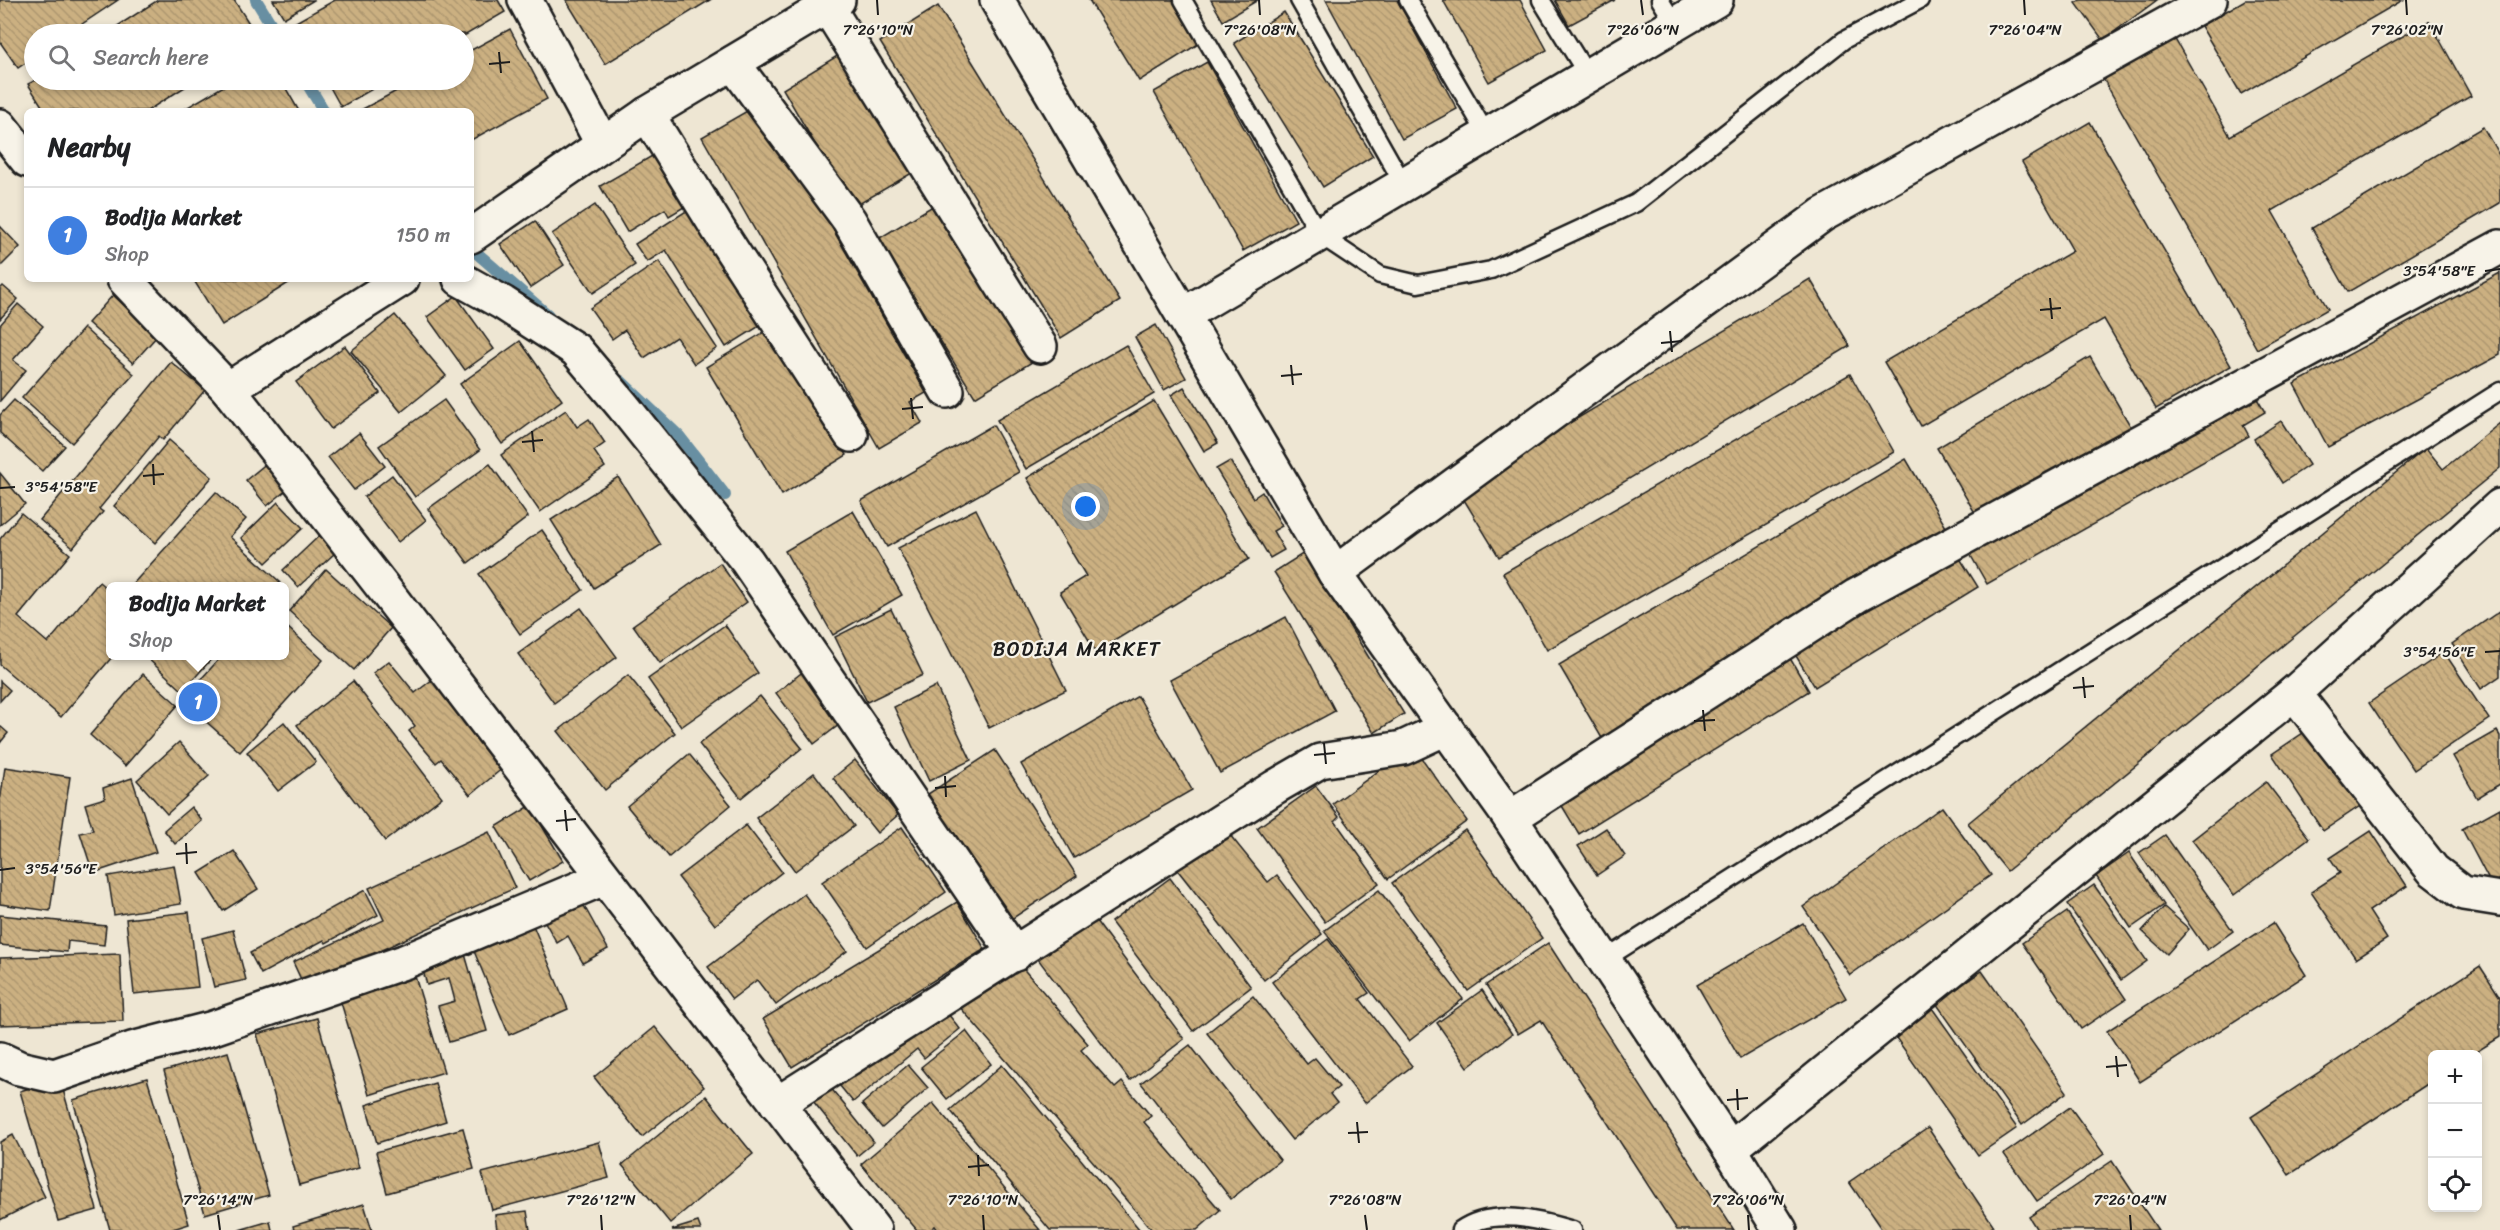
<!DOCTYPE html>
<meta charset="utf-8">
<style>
:root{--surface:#fff;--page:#f6f6f6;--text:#202124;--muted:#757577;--line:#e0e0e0;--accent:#1f6fb2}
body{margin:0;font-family:Sriracha,sans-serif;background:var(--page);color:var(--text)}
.controls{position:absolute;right:18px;bottom:18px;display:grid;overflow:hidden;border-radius:9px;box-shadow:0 3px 9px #0003}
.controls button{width:54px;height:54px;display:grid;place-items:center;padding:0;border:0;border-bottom:2px solid var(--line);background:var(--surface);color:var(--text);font:30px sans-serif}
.you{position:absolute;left:1086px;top:507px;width:21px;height:21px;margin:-15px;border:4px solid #fff;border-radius:50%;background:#1a73e8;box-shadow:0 0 0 9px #1a73e833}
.badge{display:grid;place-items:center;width:39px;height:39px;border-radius:50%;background:var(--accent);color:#fff;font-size:20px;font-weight:700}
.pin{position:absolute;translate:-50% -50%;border:3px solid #fff;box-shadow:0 2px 6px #0006}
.popup{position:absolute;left:106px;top:582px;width:183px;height:78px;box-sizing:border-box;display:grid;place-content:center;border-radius:9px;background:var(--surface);filter:drop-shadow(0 2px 4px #0005);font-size:20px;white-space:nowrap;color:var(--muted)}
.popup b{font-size:22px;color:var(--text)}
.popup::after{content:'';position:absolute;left:50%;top:100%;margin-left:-12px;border:12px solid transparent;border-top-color:var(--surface)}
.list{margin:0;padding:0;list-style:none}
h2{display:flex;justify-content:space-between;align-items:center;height:78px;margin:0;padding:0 24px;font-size:26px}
h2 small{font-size:20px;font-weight:400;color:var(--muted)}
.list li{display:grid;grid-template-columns:39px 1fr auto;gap:18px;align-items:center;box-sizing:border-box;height:96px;padding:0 24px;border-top:2px solid var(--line)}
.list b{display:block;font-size:22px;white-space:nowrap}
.list p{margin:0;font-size:20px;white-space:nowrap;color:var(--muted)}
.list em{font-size:20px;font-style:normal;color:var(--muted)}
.icon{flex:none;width:33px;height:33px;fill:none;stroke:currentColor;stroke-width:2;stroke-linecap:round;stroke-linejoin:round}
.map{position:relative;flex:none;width:2500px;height:1230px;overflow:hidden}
.search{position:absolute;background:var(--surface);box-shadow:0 3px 9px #0003;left:24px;top:24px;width:450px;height:66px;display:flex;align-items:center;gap:15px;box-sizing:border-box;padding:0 21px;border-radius:33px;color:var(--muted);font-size:22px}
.panel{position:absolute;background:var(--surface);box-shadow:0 3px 9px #0003;left:24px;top:108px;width:450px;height:174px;border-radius:9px}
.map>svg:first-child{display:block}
</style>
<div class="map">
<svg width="2500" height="1230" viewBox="0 0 2500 1230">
<defs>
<pattern id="building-back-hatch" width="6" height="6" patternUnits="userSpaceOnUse" patternTransform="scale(1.5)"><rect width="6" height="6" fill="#cbb081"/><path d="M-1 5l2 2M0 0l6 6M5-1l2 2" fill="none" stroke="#ae976f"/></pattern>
</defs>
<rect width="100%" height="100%" fill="#eee6d3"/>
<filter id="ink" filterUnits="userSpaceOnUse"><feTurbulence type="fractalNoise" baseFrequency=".0167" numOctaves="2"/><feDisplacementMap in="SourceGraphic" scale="12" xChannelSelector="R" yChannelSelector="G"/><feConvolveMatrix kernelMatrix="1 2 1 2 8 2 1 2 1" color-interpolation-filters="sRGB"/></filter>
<g filter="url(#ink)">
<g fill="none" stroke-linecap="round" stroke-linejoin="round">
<g stroke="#688fa2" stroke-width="12">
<path d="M256,0L277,34"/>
<path d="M305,80L324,111"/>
<path d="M471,248L548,315"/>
<path d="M621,381L679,436L725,495"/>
</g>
</g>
<g fill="url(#building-back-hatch)" stroke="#1c1c1c" stroke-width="1.5">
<path d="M0,0H118L67,34H34V57L18,68L0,42Z"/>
<path d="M158,0H234L256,34H105Z"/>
<path d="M273,0H314L284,18Z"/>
<path d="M335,0H498L505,12L464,36V34H300L294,23Z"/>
<path d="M566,0H710L605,64Z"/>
<path d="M1089,0H1173L1200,43L1139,81Z"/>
<path d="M1211,0H1258L1223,21Z"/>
<path d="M1326,0H1397L1457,109L1402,139Z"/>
<path d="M1443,0H1520L1547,50L1489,82Z"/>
<path d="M1555,0H1615L1569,25Z"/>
<path d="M2080,0H2157L2103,40L2076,3Z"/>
<path d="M2245,0H2403L2241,94L2201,26Z"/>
<path d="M938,6L1120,301L1061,338L880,42Z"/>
<path d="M1284,12L1373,156L1323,187L1234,43Z"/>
<path d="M2429,21L2471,96L2272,211L2328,309L2257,349L2101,75L2172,34L2230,136Z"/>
<path d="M510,29L547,99L471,140V111H359L417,80H464V54Z"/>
<path d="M842,53L912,173L852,208L783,89Z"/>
<path d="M1207,62L1296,221L1243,251L1154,92Z"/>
<path d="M36,80H196L147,111H45L28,84Z"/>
<path d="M234,80H281L299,111H181Z"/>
<path d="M326,80H388L341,107Z"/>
<path d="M761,103L926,393L910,402L922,423L879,448L702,137Z"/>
<path d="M2090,122L2231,366L2156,409L2104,319L1921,426L1884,362L2073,251L2022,162Z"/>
<path d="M2483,127L2500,157V203L2348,292L2312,228Z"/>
<path d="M659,152L689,204L669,216L665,209L627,232L600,186Z"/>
<path d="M936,204L1032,362L975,397L878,239Z"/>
<path d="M595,205L635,265L593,293L552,234Z"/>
<path d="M694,206L766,322L726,347L666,250L647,262L635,244Z"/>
<path d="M535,221L564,265L530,288L500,244Z"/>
<path d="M0,226L20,247L0,267Z"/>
<path d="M659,261L717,348L694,364L676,337L644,358L625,330L612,339L590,308Z"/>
<path d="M2500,273V355L2328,447L2294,384Z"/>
<path d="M193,279H295L222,325Z"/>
<path d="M1810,279L1850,346L1499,557L1458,490Z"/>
<path d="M3,286L18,299L0,319V289Z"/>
<path d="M113,295L157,336L133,363L88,323Z"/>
<path d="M456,296L494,349L465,370L427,317Z"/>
<path d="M18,304L43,326L13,360L26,370L0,401V325Z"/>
<path d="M395,315L446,376L401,412L351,351Z"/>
<path d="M1156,325L1186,378L1164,390L1135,337Z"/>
<path d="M84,328L134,374L72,443L22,398Z"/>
<path d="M771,328L847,455L782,495L706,367Z"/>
<path d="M520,341L562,400L502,444L460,384Z"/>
<path d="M1126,345L1154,394L1026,469L997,420Z"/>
<path d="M345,346L380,393L331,429L296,382Z"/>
<path d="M2090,357L2131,427L1978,518L1937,448Z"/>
<path d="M171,362L205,390L163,440L159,436L99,509L103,512L73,548L40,520Z"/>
<path d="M1850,374L1894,452L1547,650L1503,573Z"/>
<path d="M1184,387L1218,443L1204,451L1171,395Z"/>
<path d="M2250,387L2265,412L2243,425L2249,436L1987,584L1966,547Z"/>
<path d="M14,400L65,446L42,471L0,433V415Z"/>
<path d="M444,400L480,450L415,497L379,446Z"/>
<path d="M1154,401L1249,559L1096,652L1060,592L1086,576L1027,478Z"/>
<path d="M566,410L577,427L589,419L605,443L594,451L605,467L540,512L501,455Z"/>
<path d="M2281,421L2309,465L2282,483L2254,439Z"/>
<path d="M2500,423V468L2007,871L1968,823L2426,448L2443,469Z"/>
<path d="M993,425L1019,472L887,547L861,501Z"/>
<path d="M359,433L385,466L354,490L328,457Z"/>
<path d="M169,440L212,477L155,543L114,506Z"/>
<path d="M1906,459L1950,534L1603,740L1559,665Z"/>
<path d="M1230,461L1253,498L1262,492L1282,526L1273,531L1284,550L1270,558L1216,469Z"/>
<path d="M268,462L289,488L267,506L246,480Z"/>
<path d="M490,464L528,517L468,563L428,509Z"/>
<path d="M0,473L25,504L0,525Z"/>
<path d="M392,475L426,520L398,542L364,497Z"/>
<path d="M618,477L661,545L594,588L551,520Z"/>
<path d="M216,492L246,519L230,537L280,582L276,586H131Z"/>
<path d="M278,502L303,528L266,563L241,538Z"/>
<path d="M976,509L1066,690L989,728L898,548Z"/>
<path d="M853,511L902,595L833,635L785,551Z"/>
<path d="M21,513L70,554L18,617L48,643L99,582L111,592L113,656L61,717L0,665V539Z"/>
<path d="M542,530L583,590L520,634L479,574Z"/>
<path d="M319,536L335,553L298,587L283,570Z"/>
<path d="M1956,552L1978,587L1815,687L1793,651Z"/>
<path d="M1304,553L1404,714L1374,733L1274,572Z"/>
<path d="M720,563L747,602L660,663L633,625Z"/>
<path d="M326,569L391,628L354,670L289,611Z"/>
<path d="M581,608L617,657L554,703L518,654Z"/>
<path d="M891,609L923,675L867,702L835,637Z"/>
<path d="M2500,611V676L2481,689L2452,644Z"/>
<path d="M1286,617L1335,711L1220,773L1170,680Z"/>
<path d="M285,625L323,660L240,752L182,700L222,656H285Z"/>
<path d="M725,625L758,673L681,727L648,679Z"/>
<path d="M2444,652L2489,719L2414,770L2369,703Z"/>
<path d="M1787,653L1809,691L1579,834L1556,796Z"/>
<path d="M145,656H214L183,691Z"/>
<path d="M389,661L415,693L433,679L503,768L470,795L441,759L436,763L409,731L415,726L373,673Z"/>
<path d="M805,670L844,721L814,744L776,693Z"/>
<path d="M143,674L178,705L125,766L90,735Z"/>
<path d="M628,675L675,733L605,790L558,731Z"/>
<path d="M0,681L10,690L0,701Z"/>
<path d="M353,681L442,797L385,841L297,725Z"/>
<path d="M936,686L971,760L929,781L894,707Z"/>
<path d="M760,696L802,748L741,798L699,744Z"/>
<path d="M1138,696L1192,790L1074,858L1021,764Z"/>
<path d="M284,722L316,762L278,791L247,752Z"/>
<path d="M0,726L8,733L0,743Z"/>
<path d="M2309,729L2360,806L2323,831L2272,754Z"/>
<path d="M2497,731L2500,736V784L2477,798L2453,756Z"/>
<path d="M179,742L209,776L167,814L137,780Z"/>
<path d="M1413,746L1467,821L1388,879L1333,804Z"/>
<path d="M995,750L1077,876L1010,920L928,794Z"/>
<path d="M689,754L731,805L669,857L627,806Z"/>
<path d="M855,760L898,815L877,833L833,778Z"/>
<path d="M5,767L70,777L50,911L0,904V802Z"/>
<path d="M814,773L854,826L795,871L756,818Z"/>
<path d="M132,778L156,852L93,873L80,833L93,830L85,804L105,798L103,788Z"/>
<path d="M2266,782L2309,838L2234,895L2192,840Z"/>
<path d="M1316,786L1339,817L1335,821L1379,883L1325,922L1257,828Z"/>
<path d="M530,806L563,861L529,881L496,827Z"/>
<path d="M191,807L202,821L175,844L164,830Z"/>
<path d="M1942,807L1991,875L1850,975L1803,907Z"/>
<path d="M2500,808V879L2491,884L2462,829Z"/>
<path d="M746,825L782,872L715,925L678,877Z"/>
<path d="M902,827L946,892L867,947L822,882Z"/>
<path d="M1606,828L1625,856L1597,875L1578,846Z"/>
<path d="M1225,829L1268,882L1277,875L1322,934L1264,980L1176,868Z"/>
<path d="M1465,830L1542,938L1468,991L1392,883Z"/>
<path d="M2371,831L2407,886L2369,911L2387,939L2356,959L2311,892L2340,873L2330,858Z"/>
<path d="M489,832L515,888L304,986L293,962L384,920L369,888Z"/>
<path d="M2165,835L2233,931L2207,950L2139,853Z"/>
<path d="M234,851L258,889L223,911L199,873Z"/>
<path d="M2129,853L2164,905L2131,928L2096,876Z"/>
<path d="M174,865L181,904L114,915L108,876Z"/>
<path d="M1170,878L1251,987L1193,1031L1111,922Z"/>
<path d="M2094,885L2147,961L2121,980L2067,904Z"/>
<path d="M365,890L378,915L326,943L324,940L261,974L250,953Z"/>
<path d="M1379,890L1463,999L1409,1041L1324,931Z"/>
<path d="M804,894L847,951L776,1005L757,980L732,999L708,967Z"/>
<path d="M578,895L608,949L583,963L568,936L557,943L541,915Z"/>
<path d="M957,902L985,949L792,1067L763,1019Z"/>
<path d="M2164,907L2189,929L2167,954L2142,931Z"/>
<path d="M189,912L198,987L134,994L126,919Z"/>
<path d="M2067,912L2126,999L2081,1029L2022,943Z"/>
<path d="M0,915L106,926L104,945L68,941L67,952L0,945Z"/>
<path d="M1093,917L1184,1039L1130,1081L1038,959Z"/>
<path d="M530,918L568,1009L509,1035L471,944Z"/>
<path d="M1803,923L1846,998L1740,1059L1697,985Z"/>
<path d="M2273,923L2306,975L2140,1082L2107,1031Z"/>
<path d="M233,930L246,980L214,987L202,938Z"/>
<path d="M1328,939L1369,993L1360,999L1412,1066L1365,1103L1272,982Z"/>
<path d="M1548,943L1734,1230H1677L1541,1020L1518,1034L1486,985Z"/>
<path d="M463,947L487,1031L449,1042L438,1006L455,1001L449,978L427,985L420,960Z"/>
<path d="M120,954L123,1021L0,1025V958Z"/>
<path d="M1014,958L1088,1044L1081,1050L1115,1088L1122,1082L1151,1116L1144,1122L1220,1210L1197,1230H1152L959,1006Z"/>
<path d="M2480,966L2500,997V1037L2473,1054H2432V1081L2289,1175L2251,1117Z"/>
<path d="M1982,971L2067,1092L2022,1125L1936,1003Z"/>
<path d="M414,973L444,1072L369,1095L339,996Z"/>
<path d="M1482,990L1512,1034L1468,1067L1437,1023Z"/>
<path d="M1253,996L1307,1064L1315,1058L1339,1087L1330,1094L1337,1103L1292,1140L1207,1033Z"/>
<path d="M940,1004L960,1029L924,1058L917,1049L853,1102L840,1086Z"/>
<path d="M1932,1008L2017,1128L1978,1155L1894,1035Z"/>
<path d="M317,1018L359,1168L299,1185L257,1034Z"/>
<path d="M655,1027L704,1087L642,1137L594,1077Z"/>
<path d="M966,1031L991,1064L947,1099L921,1067Z"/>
<path d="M1190,1045L1280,1160L1231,1199L1141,1083Z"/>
<path d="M228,1052L269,1195L205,1214L164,1071Z"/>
<path d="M908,1065L928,1088L882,1128L862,1104Z"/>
<path d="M1002,1065L1140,1230H1050L950,1110Z"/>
<path d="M147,1078L189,1224L170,1230H110L73,1100Z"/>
<path d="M60,1079L97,1210L58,1221L20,1091Z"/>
<path d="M435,1083L446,1121L377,1143L366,1105Z"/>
<path d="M830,1087L874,1142L857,1156L813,1101Z"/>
<path d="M706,1096L753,1154L670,1223L622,1165Z"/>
<path d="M933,1103L1040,1230H938L935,1226L931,1230H917L861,1164Z"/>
<path d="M2070,1107L2104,1154L2037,1201L2004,1154Z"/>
<path d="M463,1128L474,1169L387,1193L376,1152Z"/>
<path d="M1928,1128L1994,1226L1988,1230H1882L1849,1182Z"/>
<path d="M13,1135L45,1197L0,1220V1142Z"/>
<path d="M599,1142L609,1178L492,1210L482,1173Z"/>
<path d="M2112,1161L2158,1230H2037L2029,1217Z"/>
<path d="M364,1204L372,1230H294L293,1226Z"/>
<path d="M527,1211L530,1230H497L495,1215Z"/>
<path d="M270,1221L272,1230H239Z"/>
<path d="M698,1222L701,1230H672Z"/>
</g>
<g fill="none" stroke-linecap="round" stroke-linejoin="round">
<g stroke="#1c1c1c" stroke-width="21">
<g id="service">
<path d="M1183,0L1320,235L1380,275L1418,284L1491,270L1636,203L1844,40L1920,0"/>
<path d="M1299,0L1404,185"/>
<path d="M1408,0L1487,135"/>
<path d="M1541,0L1588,76"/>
<path d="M1660,0L1675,24"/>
<path d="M1604,960L2500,391"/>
<path d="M1460,1230C1492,1207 1539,1220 1573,1230"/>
</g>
</g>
<g stroke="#1c1c1c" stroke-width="38">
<g id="minor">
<path d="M525,0L602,143"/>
<path d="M827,6L1040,346"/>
<path d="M733,63L849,220L947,391"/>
<path d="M647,114L720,232L851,435"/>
<path d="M0,126L27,160"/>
<path d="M471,236L647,114L838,0"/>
<path d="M124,279L228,389L388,594L874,1230"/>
<path d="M460,279L503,303L576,350L623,406L747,561L1015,954"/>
<path d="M1183,315L1716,0"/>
<path d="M228,389L402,279"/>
<path d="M1335,573L1822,215L2210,0"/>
<path d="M2294,693L2433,870L2463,893L2500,899"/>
<path d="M1510,818L1856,596L2500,247"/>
<path d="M0,1059L19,1068L54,1076L132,1049L210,1029L404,962L604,878"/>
<path d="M777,1104L1275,787L1320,761L1403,748L1446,728"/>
<path d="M1730,1149L2294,693L2500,506"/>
</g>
</g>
<g stroke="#1c1c1c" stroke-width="38">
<path id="tertiary" d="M997,0L1335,573L1510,818L1730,1149L1780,1230"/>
</g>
<use href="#service" stroke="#f7f3e8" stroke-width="16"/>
<use href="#minor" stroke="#f7f3e8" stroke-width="33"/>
<use href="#tertiary" stroke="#f7f3e8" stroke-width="33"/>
</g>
</g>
<path fill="none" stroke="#1c1c1c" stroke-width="2" d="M877,0L878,15M1259,0L1260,15M1641,0L1643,15M2024,0L2025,15M2406,0L2407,15M499,52L501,73M489,64L510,62M2485,271L2500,269M2050,298L2052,319M2040,310L2061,308M1670,331L1672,352M1661,343L1682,341M1291,365L1293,385M1281,376L1302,374M911,398L913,419M902,409L923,407M532,431L534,452M522,442L543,440M153,464L154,485M143,476L164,474M0,488L15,487M2485,652L2500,651M2083,677L2085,698M2073,688L2094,686M1703,710L1705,731M1694,721L1715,720M1324,743L1326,764M1314,755L1335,753M945,776L946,797M935,788L956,786M565,810L567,831M556,821L576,819M186,843L187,864M176,854L197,852M0,870L15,868M2116,1056L2118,1077M2106,1067L2127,1065M1737,1089L1738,1110M1727,1100L1748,1098M1357,1122L1359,1143M1348,1133L1368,1132M978,1155L979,1176M968,1167L989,1165M218,1215L220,1230M601,1215L602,1230M983,1215L984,1230M1365,1215L1367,1230M1748,1215L1749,1230M2130,1215L2131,1230"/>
<g text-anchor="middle" stroke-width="4.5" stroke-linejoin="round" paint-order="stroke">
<g font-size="20" letter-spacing="1.5" fill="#1c1c1c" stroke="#f7f3e8">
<text x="1077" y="656">BODIJA MARKET</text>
</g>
</g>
<g font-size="15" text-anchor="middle" fill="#1c1c1c" stroke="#f7f3e8" stroke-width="4.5" stroke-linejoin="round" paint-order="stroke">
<text x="878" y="35">7°26'10"N</text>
<text x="1260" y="35">7°26'08"N</text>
<text x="1643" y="35">7°26'06"N</text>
<text x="2025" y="35">7°26'04"N</text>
<text x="2407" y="35">7°26'02"N</text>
<text x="2439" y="276">3°54'58"E</text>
<text x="61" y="492">3°54'58"E</text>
<text x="2439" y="657">3°54'56"E</text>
<text x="61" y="874">3°54'56"E</text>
<text x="218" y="1205">7°26'14"N</text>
<text x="601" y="1205">7°26'12"N</text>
<text x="983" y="1205">7°26'10"N</text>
<text x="1365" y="1205">7°26'08"N</text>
<text x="1748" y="1205">7°26'06"N</text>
<text x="2130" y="1205">7°26'04"N</text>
</g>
</svg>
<div class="controls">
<button>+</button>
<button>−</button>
<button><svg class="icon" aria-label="locate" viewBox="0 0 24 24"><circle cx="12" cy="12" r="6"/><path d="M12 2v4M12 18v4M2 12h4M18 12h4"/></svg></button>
</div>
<div class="you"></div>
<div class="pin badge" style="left:198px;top:702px;background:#3f7fe0">1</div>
<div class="popup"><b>Bodija Market</b>Shop</div>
<div class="search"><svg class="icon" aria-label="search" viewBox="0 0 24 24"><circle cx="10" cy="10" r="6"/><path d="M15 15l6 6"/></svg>Search here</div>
<section class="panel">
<h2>Nearby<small></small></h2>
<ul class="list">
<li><span class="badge" style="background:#3f7fe0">1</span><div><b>Bodija Market</b><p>Shop</p></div><em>150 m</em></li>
</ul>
</section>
</div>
